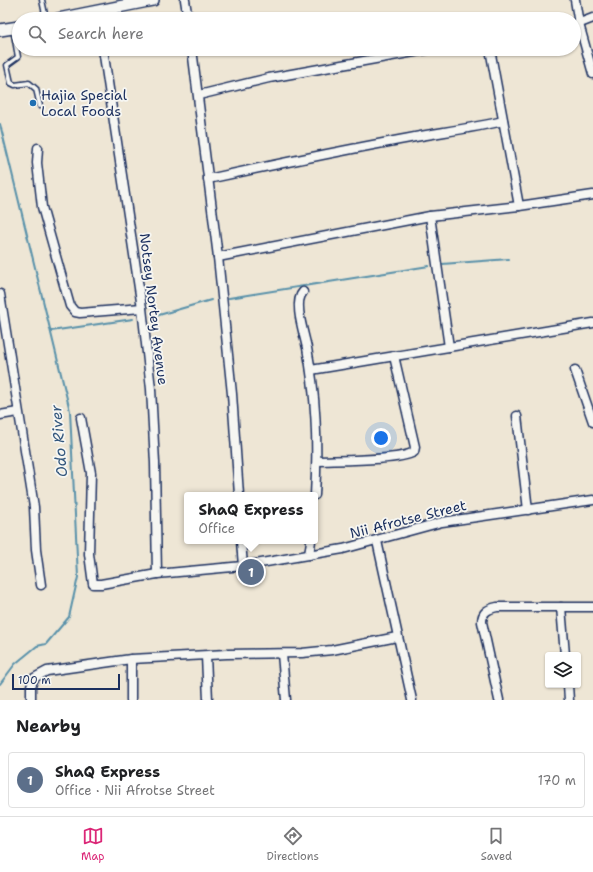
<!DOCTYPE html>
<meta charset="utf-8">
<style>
:root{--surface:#fff;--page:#f6f6f6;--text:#202124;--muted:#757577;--line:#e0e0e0;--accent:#db2777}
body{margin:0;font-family:"Shantell Sans",sans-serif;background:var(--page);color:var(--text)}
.controls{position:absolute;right:12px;bottom:12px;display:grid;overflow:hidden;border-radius:4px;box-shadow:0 1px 3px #0004}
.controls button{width:36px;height:36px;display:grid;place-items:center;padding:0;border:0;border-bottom:1px solid var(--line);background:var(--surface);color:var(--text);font:20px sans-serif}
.scale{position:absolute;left:12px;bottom:10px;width:108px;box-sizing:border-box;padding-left:4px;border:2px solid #1b2f5e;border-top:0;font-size:11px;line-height:14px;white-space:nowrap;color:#1b2f5e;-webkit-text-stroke:3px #f6f6f2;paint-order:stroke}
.you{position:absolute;left:381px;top:438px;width:14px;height:14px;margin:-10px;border:3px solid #fff;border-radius:50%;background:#1a73e8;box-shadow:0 0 0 6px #1a73e833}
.badge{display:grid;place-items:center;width:26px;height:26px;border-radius:50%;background:var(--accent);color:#fff;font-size:13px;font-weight:700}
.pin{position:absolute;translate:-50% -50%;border:2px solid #fff;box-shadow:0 1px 4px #0006}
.popup{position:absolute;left:184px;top:492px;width:134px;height:52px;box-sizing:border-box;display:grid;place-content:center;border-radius:4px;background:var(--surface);filter:drop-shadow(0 1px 3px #0005);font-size:13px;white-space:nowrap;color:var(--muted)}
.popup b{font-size:15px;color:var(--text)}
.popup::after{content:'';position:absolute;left:50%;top:100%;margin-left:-8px;border:8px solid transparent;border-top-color:var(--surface)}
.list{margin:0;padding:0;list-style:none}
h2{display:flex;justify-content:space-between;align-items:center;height:52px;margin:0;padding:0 16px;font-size:17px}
h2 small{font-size:13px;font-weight:400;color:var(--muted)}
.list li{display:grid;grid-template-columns:26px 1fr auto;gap:12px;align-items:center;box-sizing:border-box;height:56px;margin:0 8px 8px;padding:0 8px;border:1px solid var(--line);border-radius:4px}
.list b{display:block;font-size:15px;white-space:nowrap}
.list p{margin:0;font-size:13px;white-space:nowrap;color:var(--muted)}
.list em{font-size:13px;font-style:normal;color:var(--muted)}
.icon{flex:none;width:22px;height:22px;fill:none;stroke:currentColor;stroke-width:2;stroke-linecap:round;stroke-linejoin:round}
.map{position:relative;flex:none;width:593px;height:700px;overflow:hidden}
.search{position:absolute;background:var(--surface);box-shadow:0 1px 3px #0004;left:12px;right:12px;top:12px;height:44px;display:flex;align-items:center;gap:10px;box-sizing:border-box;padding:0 14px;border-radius:22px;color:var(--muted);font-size:15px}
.sheet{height:116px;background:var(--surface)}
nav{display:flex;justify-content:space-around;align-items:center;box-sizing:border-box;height:56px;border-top:1px solid var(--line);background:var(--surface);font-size:11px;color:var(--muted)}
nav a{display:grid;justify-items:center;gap:2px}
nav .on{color:var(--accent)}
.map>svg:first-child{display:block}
</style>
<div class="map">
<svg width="593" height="700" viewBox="0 0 593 700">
<rect width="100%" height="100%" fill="#eee6d5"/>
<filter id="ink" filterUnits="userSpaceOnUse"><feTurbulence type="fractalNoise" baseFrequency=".025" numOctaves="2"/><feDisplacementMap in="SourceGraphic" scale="8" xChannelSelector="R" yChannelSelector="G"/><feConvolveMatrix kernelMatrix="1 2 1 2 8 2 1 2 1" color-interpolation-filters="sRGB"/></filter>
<g filter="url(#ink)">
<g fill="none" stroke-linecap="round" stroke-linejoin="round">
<g stroke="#5991aa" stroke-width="2">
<path d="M0,124L70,411L78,577L69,617L46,644L37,646L15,664L0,684"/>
<path d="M442,264L509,259"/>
<path d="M229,298L429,266"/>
<path d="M152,317L211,300"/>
<path d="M51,331L133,319"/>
</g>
<g stroke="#1b2f5e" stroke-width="7">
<g id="service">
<path d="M42,0L46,19"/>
<path d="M13,29L18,57L7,65L11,83L15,85L29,83L36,89L40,106"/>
</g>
</g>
<g stroke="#1b2f5e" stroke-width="11">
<g id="minor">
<path d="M185,0L188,19"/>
<path d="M575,0L579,24L593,74"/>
<path d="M575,25L593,18"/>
<path d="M103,49L142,308L151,389L155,463L157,574"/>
<path d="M192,49L218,257L232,394L239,495"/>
<path d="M490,49L519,206"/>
<path d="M199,95L269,78L431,49"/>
<path d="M38,148L37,163L42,207L70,306L75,312L80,313L142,308"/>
<path d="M208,179C272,165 335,152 399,140C434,133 469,129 503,121"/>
<path d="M430,216L449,347"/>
<path d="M218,257L430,216L519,206L593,195"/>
<path d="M303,292C293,302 304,333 307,348C316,395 318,446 315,495"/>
<path d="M0,294L34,507L36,550L41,585"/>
<path d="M311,370L593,323"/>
<path d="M575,370L593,422"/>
<path d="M0,415L18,412"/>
<path d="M517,416L528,510"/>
<path d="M81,418L91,473L89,554L93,584H101L157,574L243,566"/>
<path d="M317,461C338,460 398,461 414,452L415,447L394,356"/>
<path d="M241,541L243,566L343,549L442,522L593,500"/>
<path d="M377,541L412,700"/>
<path d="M309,555L311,541"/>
<path d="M561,607L565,655"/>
<path d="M282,654L286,700"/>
<path d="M206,656L208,700"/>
<path d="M568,685L569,700"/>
<path d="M31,700V686L34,678L47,671L131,659L227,654L302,653L332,650L397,637"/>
<path d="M131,700V659"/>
<path d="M499,700L482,622C482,612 488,609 497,607H593"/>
</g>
</g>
<g stroke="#1b2f5e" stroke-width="14">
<g id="secondary">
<path d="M58,19L153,0"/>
<path d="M0,30L19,27"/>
</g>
</g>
<use href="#service" stroke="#f6f6f2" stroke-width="4"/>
<use href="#minor" stroke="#f6f6f2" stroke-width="8"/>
<use href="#secondary" stroke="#f6f6f2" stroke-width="11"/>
</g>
</g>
<circle fill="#1f6fb2" stroke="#f6f6f2" stroke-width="1.5" cx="33" cy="103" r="4"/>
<g text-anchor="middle" stroke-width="3.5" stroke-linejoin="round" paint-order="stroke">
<g font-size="14" fill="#1b2f5e" stroke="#f6f6f2" text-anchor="start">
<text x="41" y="100">Hajia Special<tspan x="41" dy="16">Local Foods</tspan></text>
</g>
<g font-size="14" fill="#1b2f5e" stroke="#f6f6f2">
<text transform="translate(154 309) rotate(83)" y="5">Notsey Nortey Avenue</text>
<text transform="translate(408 519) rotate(-14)" y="5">Nii Afrotse Street</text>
</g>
<g font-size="15" font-style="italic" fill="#35587e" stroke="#f6f6f2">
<text transform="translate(59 441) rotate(-95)" y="5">Odo River</text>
</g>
</g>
</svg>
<div class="controls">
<button><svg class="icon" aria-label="layers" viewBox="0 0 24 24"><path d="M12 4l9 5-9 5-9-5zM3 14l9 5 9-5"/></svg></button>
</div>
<div class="scale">100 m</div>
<div class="you"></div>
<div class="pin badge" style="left:251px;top:572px;background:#5c6f8a">1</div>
<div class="popup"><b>ShaQ Express</b>Office</div>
<div class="search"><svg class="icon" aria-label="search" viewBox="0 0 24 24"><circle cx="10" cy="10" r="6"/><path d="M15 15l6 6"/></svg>Search here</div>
</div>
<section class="sheet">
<h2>Nearby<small></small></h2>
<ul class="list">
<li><span class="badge" style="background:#5c6f8a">1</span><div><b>ShaQ Express</b><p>Office · Nii Afrotse Street</p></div><em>170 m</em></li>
</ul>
</section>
<nav>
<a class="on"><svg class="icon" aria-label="map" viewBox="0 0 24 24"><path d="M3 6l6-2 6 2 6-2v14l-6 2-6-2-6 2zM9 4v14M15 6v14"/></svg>Map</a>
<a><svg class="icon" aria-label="directions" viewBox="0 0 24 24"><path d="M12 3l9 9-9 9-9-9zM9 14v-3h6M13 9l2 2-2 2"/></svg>Directions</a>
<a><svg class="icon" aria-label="saved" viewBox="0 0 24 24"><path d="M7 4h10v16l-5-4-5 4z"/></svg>Saved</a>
</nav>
